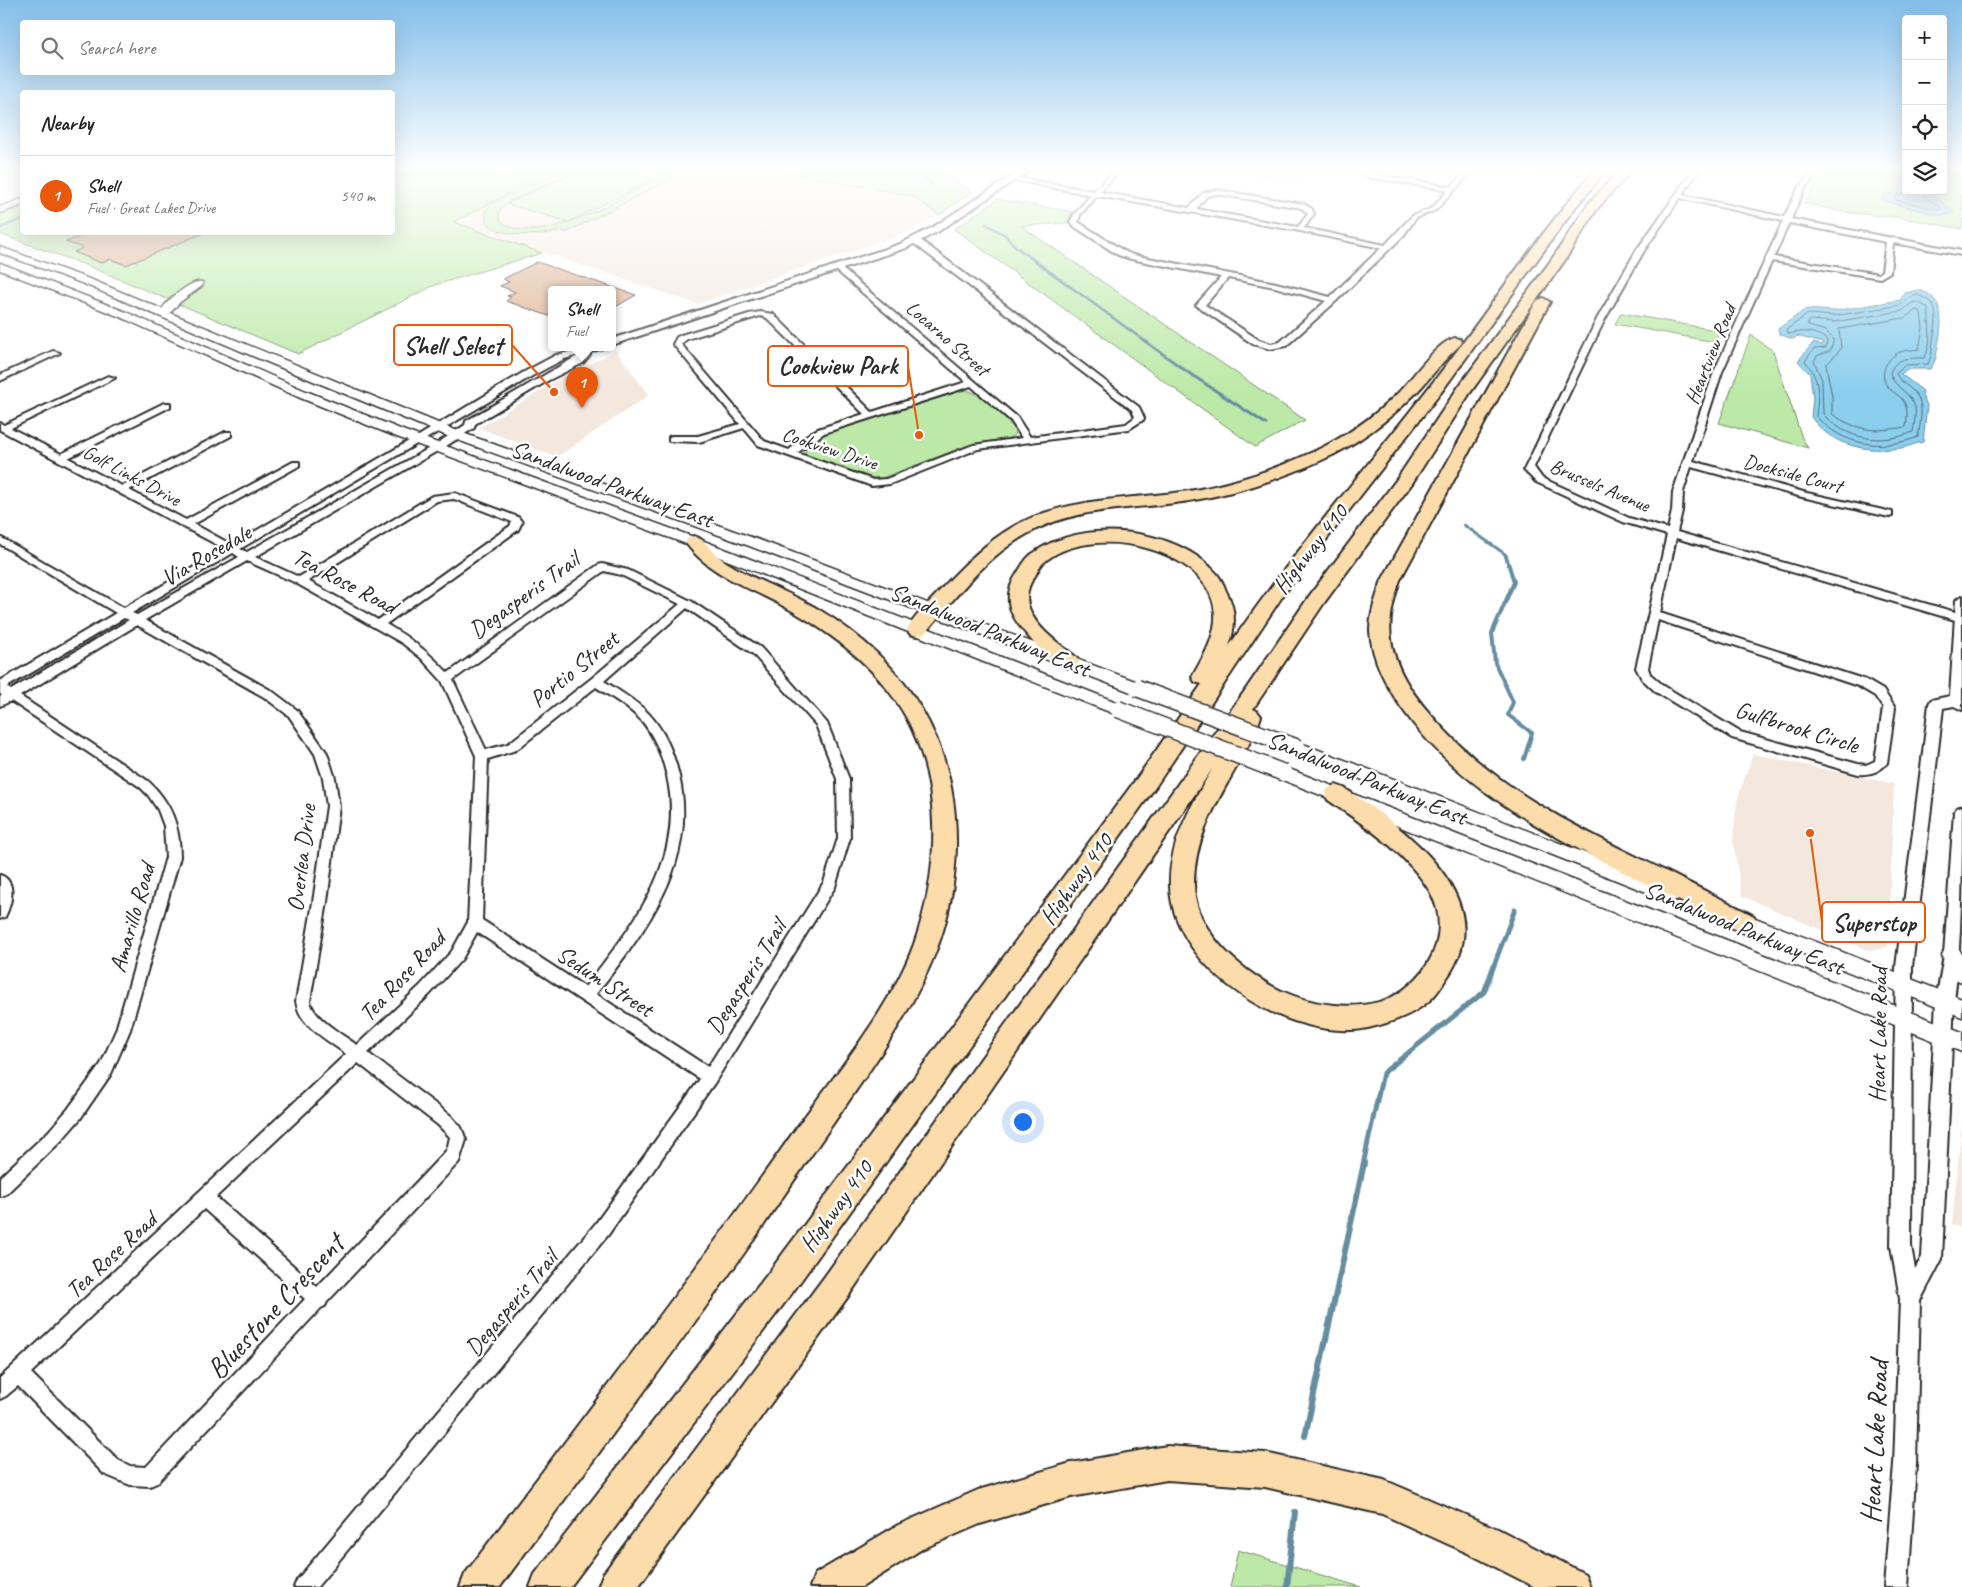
<!DOCTYPE html>
<meta charset="utf-8">
<style>
:root{--surface:#fff;--page:#f6f6f6;--text:#202124;--muted:#757577;--line:#e0e0e0;--accent:#ea580c}
body{margin:0;font-family:Caveat,sans-serif;background:var(--page);color:var(--text)}
.controls{position:absolute;right:15px;top:15px;display:grid;overflow:hidden;border-radius:5px;box-shadow:0 5px 20px #0002}
.controls button{width:45px;height:45px;display:grid;place-items:center;padding:0;border:0;border-bottom:1px solid var(--line);background:var(--surface);color:var(--text);font:25px sans-serif}
.you{position:absolute;left:1022px;top:1121px;width:18px;height:18px;margin:-12px;border:4px solid #fff;border-radius:50%;background:#1a73e8;box-shadow:0 0 0 8px #1a73e833}
.badge{display:grid;place-items:center;width:32px;height:32px;border-radius:50%;background:var(--accent);color:#fff;font-size:16px;font-weight:700}
.pin{position:absolute;translate:-50% -41px;filter:drop-shadow(0 1px 2px #0008)}
.pin::after{content:'';position:absolute;top:26px;width:18px;height:15px;background:inherit;clip-path:polygon(0 0,100% 0,50% 100%)}
.popup{position:absolute;left:548px;top:286px;width:68px;height:65px;box-sizing:border-box;display:grid;place-content:center;border-radius:5px;background:var(--surface);filter:drop-shadow(0 1px 4px #0005);font-size:16px;white-space:nowrap;color:var(--muted)}
.popup b{font-size:19px;color:var(--text)}
.popup::after{content:'';position:absolute;left:50%;top:100%;margin-left:-10px;border:10px solid transparent;border-top-color:var(--surface)}
.list{margin:0;padding:0;list-style:none}
h2{display:flex;justify-content:space-between;align-items:center;height:65px;margin:0;padding:0 20px;font-size:21px}
h2 small{font-size:16px;font-weight:400;color:var(--muted)}
.list li{display:grid;grid-template-columns:32px 1fr auto;gap:15px;align-items:center;box-sizing:border-box;height:80px;padding:0 20px;border-top:1px solid var(--line)}
.list b{display:block;font-size:19px;white-space:nowrap}
.list p{margin:0;font-size:16px;white-space:nowrap;color:var(--muted)}
.list em{font-size:16px;font-style:normal;color:var(--muted)}
.icon{flex:none;width:28px;height:28px;fill:none;stroke:currentColor;stroke-width:2;stroke-linecap:round;stroke-linejoin:round}
.map{position:relative;flex:none;width:1962px;height:1587px;overflow:hidden}
.search{position:absolute;background:var(--surface);box-shadow:0 5px 20px #0002;left:20px;top:20px;width:375px;height:55px;display:flex;align-items:center;gap:12px;box-sizing:border-box;padding:0 18px;border-radius:5px;color:var(--muted);font-size:19px}
.panel{position:absolute;background:var(--surface);box-shadow:0 5px 20px #0002;left:20px;top:90px;width:375px;height:145px;border-radius:5px}
.map>svg:first-child{display:block}
</style>
<div class="map">
<svg width="1962" height="1587" viewBox="0 0 1962 1587">
<rect width="100%" height="100%" fill="#fff"/>
<filter id="ink" filterUnits="userSpaceOnUse"><feTurbulence type="fractalNoise" baseFrequency=".02" numOctaves="2"/><feDisplacementMap in="SourceGraphic" scale="10" xChannelSelector="R" yChannelSelector="G"/><feConvolveMatrix kernelMatrix="1 2 1 2 8 2 1 2 1" color-interpolation-filters="sRGB"/></filter>
<g filter="url(#ink)">
<g fill="#f4e7dd">
<path d="M552,170H775L912,196L939,215L908,232L697,304L453,222Z"/>
<path d="M1214,170H1307L1303,185Z"/>
<path d="M616,351L649,395L557,457L479,428L571,372Z"/>
<path d="M1753,754L1894,784L1888,947L1871,951L1742,896L1733,841L1737,801Z"/>
<path d="M1962,1125V1228L1952,1224Z"/>
</g>
<g fill="#bce9a7" stroke="#748a69">
<path d="M393,170H552L454,222L542,253L435,285L298,354L88,266L0,234V215L22,207V232H392Z"/>
<path d="M562,170H576L508,202L499,211L500,220C533,252 619,199 651,182L659,177L661,170L674,171L670,177L673,178L567,232L563,231C540,235 504,240 486,222L485,211L494,202Z"/>
<path d="M579,170H621L654,179L568,222L507,204Z"/>
<path d="M775,170H939L972,192L939,215L912,196Z"/>
<path d="M1828,170H1906V191H1943V170H1962V229L1903,218L1842,212L1804,203Z"/>
<path d="M998,199L1073,212L1069,218L1068,223L1021,226L1305,420L1255,447L954,229Z"/>
<path d="M1621,313L1720,331L1715,342L1615,324Z"/>
<path d="M1751,335L1773,351L1802,438L1808,448L1719,423Z"/>
<path d="M964,390C979,390 1006,418 1015,430L1014,435L1009,438L966,446L882,478H872L809,456L805,452L806,448L825,434Z"/>
<path d="M1238,1550L1361,1587H1230Z"/>
</g>
<g fill="#8bceed" stroke="#658d9f">
<path d="M1892,170H1906V191H1928L1954,212L1942,216L1884,201L1881,200L1883,196L1899,189L1903,182L1898,173Z"/>
<path d="M1918,290C1943,295 1943,319 1939,340C1936,352 1938,359 1930,369H1907L1901,374L1923,391L1922,396L1927,405L1923,442C1916,443 1908,447 1901,448C1867,453 1831,446 1811,417L1813,398L1810,374L1798,361L1813,343L1822,345L1823,343L1797,336L1793,339L1779,334L1778,329L1806,309L1834,311L1900,300L1905,293Z"/>
</g>
<g fill="none" stroke-linecap="round" stroke-linejoin="round">
<g stroke="#516c79" stroke-width="1">
<path d="M1906,187L1903,193L1896,197V200L1940,210V207L1925,197L1924,191"/>
<path d="M1918,295C1942,303 1936,321 1933,341C1932,349 1932,356 1928,364L1905,365L1896,374C1900,382 1907,385 1913,391C1926,402 1920,423 1918,437C1881,451 1843,446 1816,416C1819,393 1820,379 1805,361L1814,349L1826,348L1827,340C1816,331 1802,330 1789,334L1786,330L1808,314L1834,316L1901,305L1908,298Z"/>
<path d="M1918,302L1928,308C1929,323 1933,346 1924,358C1909,358 1895,357 1890,373C1894,388 1912,393 1915,408C1916,416 1914,425 1913,432C1882,445 1846,440 1823,414L1822,380L1814,361L1817,356L1830,351L1834,340L1826,331L1808,326L1807,322L1810,320L1834,322L1902,311L1912,303Z"/>
<path d="M1917,310L1921,312L1923,328L1919,349C1913,350 1906,350 1900,352C1886,358 1878,375 1888,387C1893,393 1902,396 1905,404C1908,411 1907,419 1906,427C1875,432 1859,432 1832,414V396L1826,365L1841,349L1839,329L1904,318Z"/>
</g>
<g stroke="#658d9f" stroke-width="2.5">
<path d="M914,170L932,184"/>
<path d="M986,224L1005,235L1016,247L1146,342"/>
<path d="M0,228L22,219"/>
</g>
<g stroke="#658d9f" stroke-width="3">
<path d="M1145,341L1186,371L1266,424"/>
<path d="M1464,525L1505,554L1506,557"/>
</g>
<path stroke="#658d9f" stroke-width="4" d="M1506,556L1514,582L1492,633L1495,663L1513,702L1508,715L1532,733L1524,759"/>
<path stroke="#658d9f" stroke-width="5" d="M1363,1165L1383,1073L1484,992L1515,909"/>
<g stroke="#658d9f" stroke-width="6">
<path d="M1305,1436L1364,1163"/>
<path d="M1287,1587L1295,1512"/>
</g>
</g>
<g fill="#dcae8d" stroke="#2b2b2b">
<path d="M90,232H204V233L126,265L110,259L101,263L74,252L83,248L66,242Z"/>
<path d="M537,262L636,295L612,309V289H552V317L506,301L511,297L507,296L515,292L500,286L509,282L503,279Z"/>
</g>
<g fill="none" stroke-linecap="round" stroke-linejoin="round">
<g stroke="#2b2b2b" stroke-width="4">
<g id="minor">
<path d="M1358,170H1365L1373,174L1451,187L1467,170H1473L1436,210L1416,218L1403,236L1335,302L1286,346L1270,349L1253,344L1196,305L1221,277L1131,259L1118,255L1075,227L1070,222L1075,213L1091,195L1009,179L1012,177L1094,191L1113,172L1116,174L1100,192L1189,208L1203,193L1216,190L1304,204L1312,209L1314,214L1304,228L1385,245L1412,216L1432,208L1448,190L1371,178ZM1216,194L1302,208L1308,214L1298,227L1196,209L1207,196ZM1097,196L1300,231L1381,248L1330,297L1276,283L1133,255L1124,251L1078,222L1080,215ZM1228,278L1275,287L1326,301L1280,342L1271,344L1259,340L1205,305Z"/>
<path d="M1693,170H1699L1682,195L1784,217L1798,189L1814,170H1820L1804,190L1791,219L1962,251V255L1893,243L1890,272L1880,278L1772,261L1722,372L1693,461L1807,493L1892,512V516L1889,517L1802,497L1691,467L1683,492L1682,511L1677,532L1962,614V622L1676,538L1660,613L1866,680L1883,690L1895,708L1887,763C1880,772 1869,775 1858,774L1732,738L1656,692L1642,679L1636,668L1667,535L1623,522L1536,482L1524,470L1597,319L1636,251ZM1680,198L1783,221L1714,372L1673,492L1672,511L1668,529L1629,518L1542,478L1534,467L1605,319L1644,251ZM1789,223L1886,242L1882,271L1879,274L1774,257ZM1658,620L1858,686L1875,696L1883,708L1875,761L1866,765L1858,764L1740,732L1664,686L1650,674L1648,668Z"/>
<path d="M912,238H918L1139,407L1144,418L1143,420L1129,429L978,449L890,484L872,486L758,445L744,428L699,442L669,441V437L672,436H698L740,424L673,344L677,337L681,335L749,314L760,312L773,314L872,412L966,382L836,270L835,268L839,266L1017,417L1030,437L1126,424L1135,417L1132,410L912,242ZM760,316L767,318L864,414L818,429L810,433L789,450L764,441L681,344L687,339ZM971,386L1011,421L1022,438L973,445L886,479L873,480L797,453L824,433Z"/>
<path d="M53,351L60,353L0,381V375Z"/>
<path d="M108,376L115,378L11,428L61,454L164,403H170V407L68,458L122,486L225,432H231V436L129,490L186,520L293,462H299V466L194,524L232,545L414,438H420V442L240,549L247,552L433,446H439V450L255,557L299,577L432,496L455,493L518,517L522,522L518,530L386,624C410,638 429,652 448,673L598,565L602,564L628,570L691,601L761,648L827,723L849,779L850,838L835,887L715,1082L608,1235L317,1587H294L297,1580L596,1223L700,1079L477,932L462,959L430,994L368,1053L450,1115L461,1127L466,1140L459,1162L327,1302L325,1306L321,1308L157,1483L150,1486L130,1485L104,1474L18,1386L6,1396L0,1399V1378L346,1054C328,1040 299,1026 296,1001L313,902L327,806L323,778L315,754L289,716L264,697L137,625L20,696L148,781C171,802 180,826 180,857L130,1030L111,1074L80,1119L60,1142L6,1194L0,1196V1177L48,1132L68,1109L101,1064L116,1030L166,857L164,826L158,810L148,795L140,787L11,701L0,706V697L2,695L0,694V681L116,613L0,544V537L124,608L225,549L0,430V423L4,425ZM454,499L512,522L510,526L378,620L308,581L437,501ZM233,553L239,557L137,615L132,613ZM247,561L294,582L402,643L421,658L442,681L476,756L468,922L452,951L420,986L357,1045C343,1035 313,1018 310,1001L327,902L339,806L335,778L327,753L297,710L272,691L145,620ZM604,571L621,575L680,604L592,678L508,744L486,750L453,680ZM687,608L753,654L816,725L837,779L838,838L824,882L708,1067L596,994C646,930 699,862 679,776C674,754 665,732 650,715C637,701 619,691 604,681ZM124,618L129,620L11,690L7,687ZM596,687C611,697 629,707 642,721C655,737 662,756 667,776C686,861 634,924 585,987L482,920L488,759L516,750ZM358,1063L438,1125L450,1137L447,1150L317,1287L216,1197ZM204,1209L305,1299L146,1467L130,1466L118,1460L31,1373Z"/>
<path d="M0,875C18,881 11,905 5,917L0,919Z"/>
</g>
</g>
<g stroke="#2b2b2b" stroke-width="4">
<g id="tertiary">
<path d="M1021,170H1030L939,231L906,248L612,345V339L900,244L933,227Z"/>
<path d="M589,347H605L588,353L590,355L583,363L549,380L475,424L474,428L440,450H432L430,448L465,425L466,421L579,355L564,359L532,376L421,442H413L412,440L524,372L556,355Z"/>
<path d="M1962,596V710L1954,706L1943,708L1912,967L1911,1246L1915,1269L1922,1257L1936,1001L1944,955L1954,812L1957,808L1962,806C1962,869 1962,940 1954,1001L1942,1259L1920,1301L1916,1464L1908,1587H1884L1894,1464L1900,1299L1891,1246L1896,967L1929,704L1931,700L1950,696L1956,600Z"/>
</g>
</g>
<g stroke="#2b2b2b" stroke-width="3">
<g id="secondary">
<path d="M22,199V205L0,213V207Z"/>
<path d="M0,247L92,280L162,309C168,300 191,280 202,282L203,284L202,286L180,302L170,313L460,432L762,541L1143,684L1145,688L1143,692L1137,694L1131,692L752,547L452,438L255,357L84,284L0,253Z"/>
<path d="M0,263L126,312L306,391L405,431L699,539L1124,705L1126,709L1124,713L1118,715L1112,713L689,545L397,437L298,397L118,316L0,270Z"/>
<path d="M1298,742L1678,889L1680,894L1678,899L1671,902L1664,899L1292,752L1290,748L1292,744Z"/>
<path d="M1284,767L1962,1032V1052L1278,778L1275,773L1278,768Z"/>
<path d="M1735,910L1962,999V1017L1728,924L1725,918L1728,912Z"/>
<path d="M1952,947L1959,949L1962,954V982L1955,979L1942,955L1945,949Z"/>
</g>
</g>
<g stroke="#2b2b2b" stroke-width="4">
<g id="motorway">
<path d="M1595,170H1607L1574,209L1442,391L1284,594L1156,786L792,1293L570,1587H530L535,1574L770,1271L1140,774L1202,684L1195,682L1192,677C1202,659 1213,642 1215,621C1220,548 1089,520 1043,563C1040,566 1037,572 1035,576C1028,585 1025,597 1029,608C1036,629 1060,644 1076,657L1079,662L1076,667C1058,672 1039,649 1028,636C1009,615 1001,597 1018,572C1022,566 1026,558 1032,554C1081,517 1177,527 1217,574C1221,579 1224,585 1226,591C1236,609 1236,626 1229,646C1291,555 1363,472 1430,386C1486,315 1535,238 1595,170Z"/>
<path d="M1620,170H1632L1597,209L1565,260L1470,393L1413,482L1324,603L1253,709L1257,711L1261,716L1258,725C1235,778 1194,823 1194,884C1194,915 1214,942 1236,961C1265,986 1297,1002 1335,1005C1352,1007 1374,1005 1390,998C1430,978 1453,931 1429,890C1405,851 1365,826 1328,800L1325,794L1328,788L1336,785L1344,788C1402,827 1505,898 1446,979C1442,985 1438,992 1433,997C1417,1014 1390,1023 1368,1028C1291,1044 1173,970 1170,887C1168,843 1192,804 1213,768L847,1298L638,1587H598L603,1574L825,1276L1244,692L1310,595L1397,479L1457,389L1552,259L1588,204Z"/>
<path d="M1543,298L1550,302L1400,580C1394,599 1388,619 1391,639C1395,669 1412,693 1431,715C1488,782 1558,818 1635,856C1675,876 1714,895 1754,916L1757,923L1754,930L1745,933C1731,928 1718,921 1704,914C1682,902 1659,890 1637,879C1549,834 1460,791 1401,707C1386,685 1372,660 1370,631C1370,614 1376,597 1382,580L1536,302Z"/>
<path d="M1455,338L1460,339L1462,342L1460,345C1444,359 1431,377 1417,392C1389,420 1358,444 1322,460C1280,479 1234,494 1189,501C1134,510 1076,506 1027,534C985,557 955,598 924,634L917,636L910,634L907,629C917,613 932,600 944,586C970,558 998,531 1033,517C1083,497 1137,499 1189,491C1233,484 1276,469 1315,451C1345,437 1372,418 1396,395C1411,381 1436,342 1455,338Z"/>
<path d="M694,536C705,539 710,550 719,557C749,579 786,590 818,609C908,663 958,742 956,848C955,883 949,918 936,951C913,1010 875,1063 839,1115C811,1155 784,1195 757,1235C673,1354 586,1470 500,1587H460L465,1574C576,1427 689,1281 795,1130C835,1074 890,1010 914,944C939,873 943,785 906,717C877,665 827,629 776,602C743,585 708,573 685,542L688,538Z"/>
<path d="M1167,1446L1265,1453L1384,1480L1498,1529L1585,1574L1590,1587H1535L1472,1555L1382,1514L1265,1487L1167,1480L1071,1497L980,1524L922,1549L862,1587H810L815,1574L898,1525L978,1490L1071,1463Z"/>
</g>
</g>
<use href="#minor" fill="#fff" fill-rule="evenodd"/>
<use href="#tertiary" fill="#fff" fill-rule="evenodd"/>
<use href="#secondary" fill="#fff" fill-rule="evenodd"/>
<use href="#motorway" fill="#fddcac" fill-rule="evenodd"/>
<g stroke="#2b2b2b" stroke-width="19" stroke-linecap="butt">
<g id="secondary-bridge">
<path d="M1137,688L1298,748"/>
<path d="M1118,709L1284,773"/>
</g>
</g>
<use href="#secondary-bridge" stroke="#fff" stroke-width="16"/>
</g>
</g>
<linearGradient id="sky" x2="0" y2="1"><stop stop-color="#83beea"/><stop offset="0.43" stop-color="#fff"/><stop offset="1" stop-color="#fff" stop-opacity="0"/></linearGradient>
<rect width="1962" height="392" fill="url(#sky)"/>
<g text-anchor="middle" stroke-width="5" stroke-linejoin="round" paint-order="stroke">
<g font-size="20" fill="#2b2b2b" stroke="#fff">
<text transform="translate(948 338) rotate(41)" y="7">Locarno Street</text>
<text transform="translate(1710 354) rotate(-68)" y="7">Heartview Road</text>
<text transform="translate(830 448) rotate(18)" y="7">Cookview Drive</text>
<text transform="translate(1793 473) rotate(15)" y="7">Dockside Court</text>
<text transform="translate(132 475) rotate(28)" y="7">Golf Links Drive</text>
<text transform="translate(1600 485) rotate(23)" y="7">Brussels Avenue</text>
</g>
<g font-size="24" fill="#2b2b2b" stroke="#fff">
<text transform="translate(612 484) rotate(20)" y="8">Sandalwood Parkway East</text>
<text transform="translate(1310 549) rotate(-52)" y="8">Highway 410</text>
<text transform="translate(206 555) rotate(-30)" y="8">Via Rosedale</text>
<text transform="translate(345 581) rotate(28)" y="8">Tea Rose Road</text>
<text transform="translate(524 595) rotate(-36)" y="8">Degasperis Trail</text>
<text transform="translate(990 630) rotate(22)" y="8">Sandalwood Parkway East</text>
<text transform="translate(574 669) rotate(-39)" y="8">Portio Street</text>
<text transform="translate(1797 727) rotate(17)" y="8">Gulfbrook Circle</text>
<text transform="translate(1367 778) rotate(22)" y="8">Sandalwood Parkway East</text>
<text transform="translate(301 858) rotate(-83)" y="8">Overlea Drive</text>
<text transform="translate(1076 879) rotate(-54)" y="8">Highway 410</text>
<text transform="translate(132 918) rotate(-74)" y="8">Amarillo Road</text>
<text transform="translate(1744 928) rotate(22)" y="8">Sandalwood Parkway East</text>
<text transform="translate(402 976) rotate(-47)" y="8">Tea Rose Road</text>
<text transform="translate(746 977) rotate(-58)" y="8">Degasperis Trail</text>
<text transform="translate(605 981) rotate(33)" y="8">Sedum Street</text>
<text transform="translate(1878 1035) rotate(-89)" y="8">Heart Lake Road</text>
<text transform="translate(836 1206) rotate(-54)" y="8">Highway 410</text>
<text transform="translate(111 1255) rotate(-43)" y="8">Tea Rose Road</text>
<text transform="translate(511 1303) rotate(-50)" y="8">Degasperis Trail</text>
</g>
<g font-size="29" fill="#2b2b2b" stroke="#fff">
<text transform="translate(275 1306) rotate(-47)" y="10">Bluestone Crescent</text>
<text transform="translate(1874 1442) rotate(-87)" y="10">Heart Lake Road</text>
</g>
</g>
<path fill="none" stroke="#e8590c" stroke-width="2" d="M554 392L512 345M919 435L908 366M1810 833L1822 922"/>
<g fill="#e8590c" stroke="#fff" stroke-width="2">
<circle cx="554" cy="392" r="5"/>
<circle cx="919" cy="435" r="5"/>
<circle cx="1810" cy="833" r="5"/>
</g>
<g fill="#fff" stroke="#e8590c" stroke-width="2">
<rect x="394" y="325" width="118" height="40" rx="5"/>
<rect x="768" y="346" width="140" height="40" rx="5"/>
<rect x="1822" y="902" width="103" height="40" rx="5"/>
</g>
<g font-size="25" text-anchor="middle" font-weight="bold" fill="#2b2b2b">
<text x="453" y="354">Shell Select</text>
<text x="838" y="374">Cookview Park</text>
<text x="1874" y="931">Superstop</text>
</g>
</svg>
<div class="controls">
<button>+</button>
<button>−</button>
<button><svg class="icon" aria-label="locate" viewBox="0 0 24 24"><circle cx="12" cy="12" r="6"/><path d="M12 2v4M12 18v4M2 12h4M18 12h4"/></svg></button>
<button><svg class="icon" aria-label="layers" viewBox="0 0 24 24"><path d="M12 4l9 5-9 5-9-5zM3 14l9 5 9-5"/></svg></button>
</div>
<div class="you"></div>
<div class="pin badge" style="left:582px;top:408px">1</div>
<div class="popup"><b>Shell</b>Fuel</div>
<div class="search"><svg class="icon" aria-label="search" viewBox="0 0 24 24"><circle cx="10" cy="10" r="6"/><path d="M15 15l6 6"/></svg>Search here</div>
<section class="panel">
<h2>Nearby<small></small></h2>
<ul class="list">
<li><span class="badge">1</span><div><b>Shell</b><p>Fuel · Great Lakes Drive</p></div><em>540 m</em></li>
</ul>
</section>
</div>
